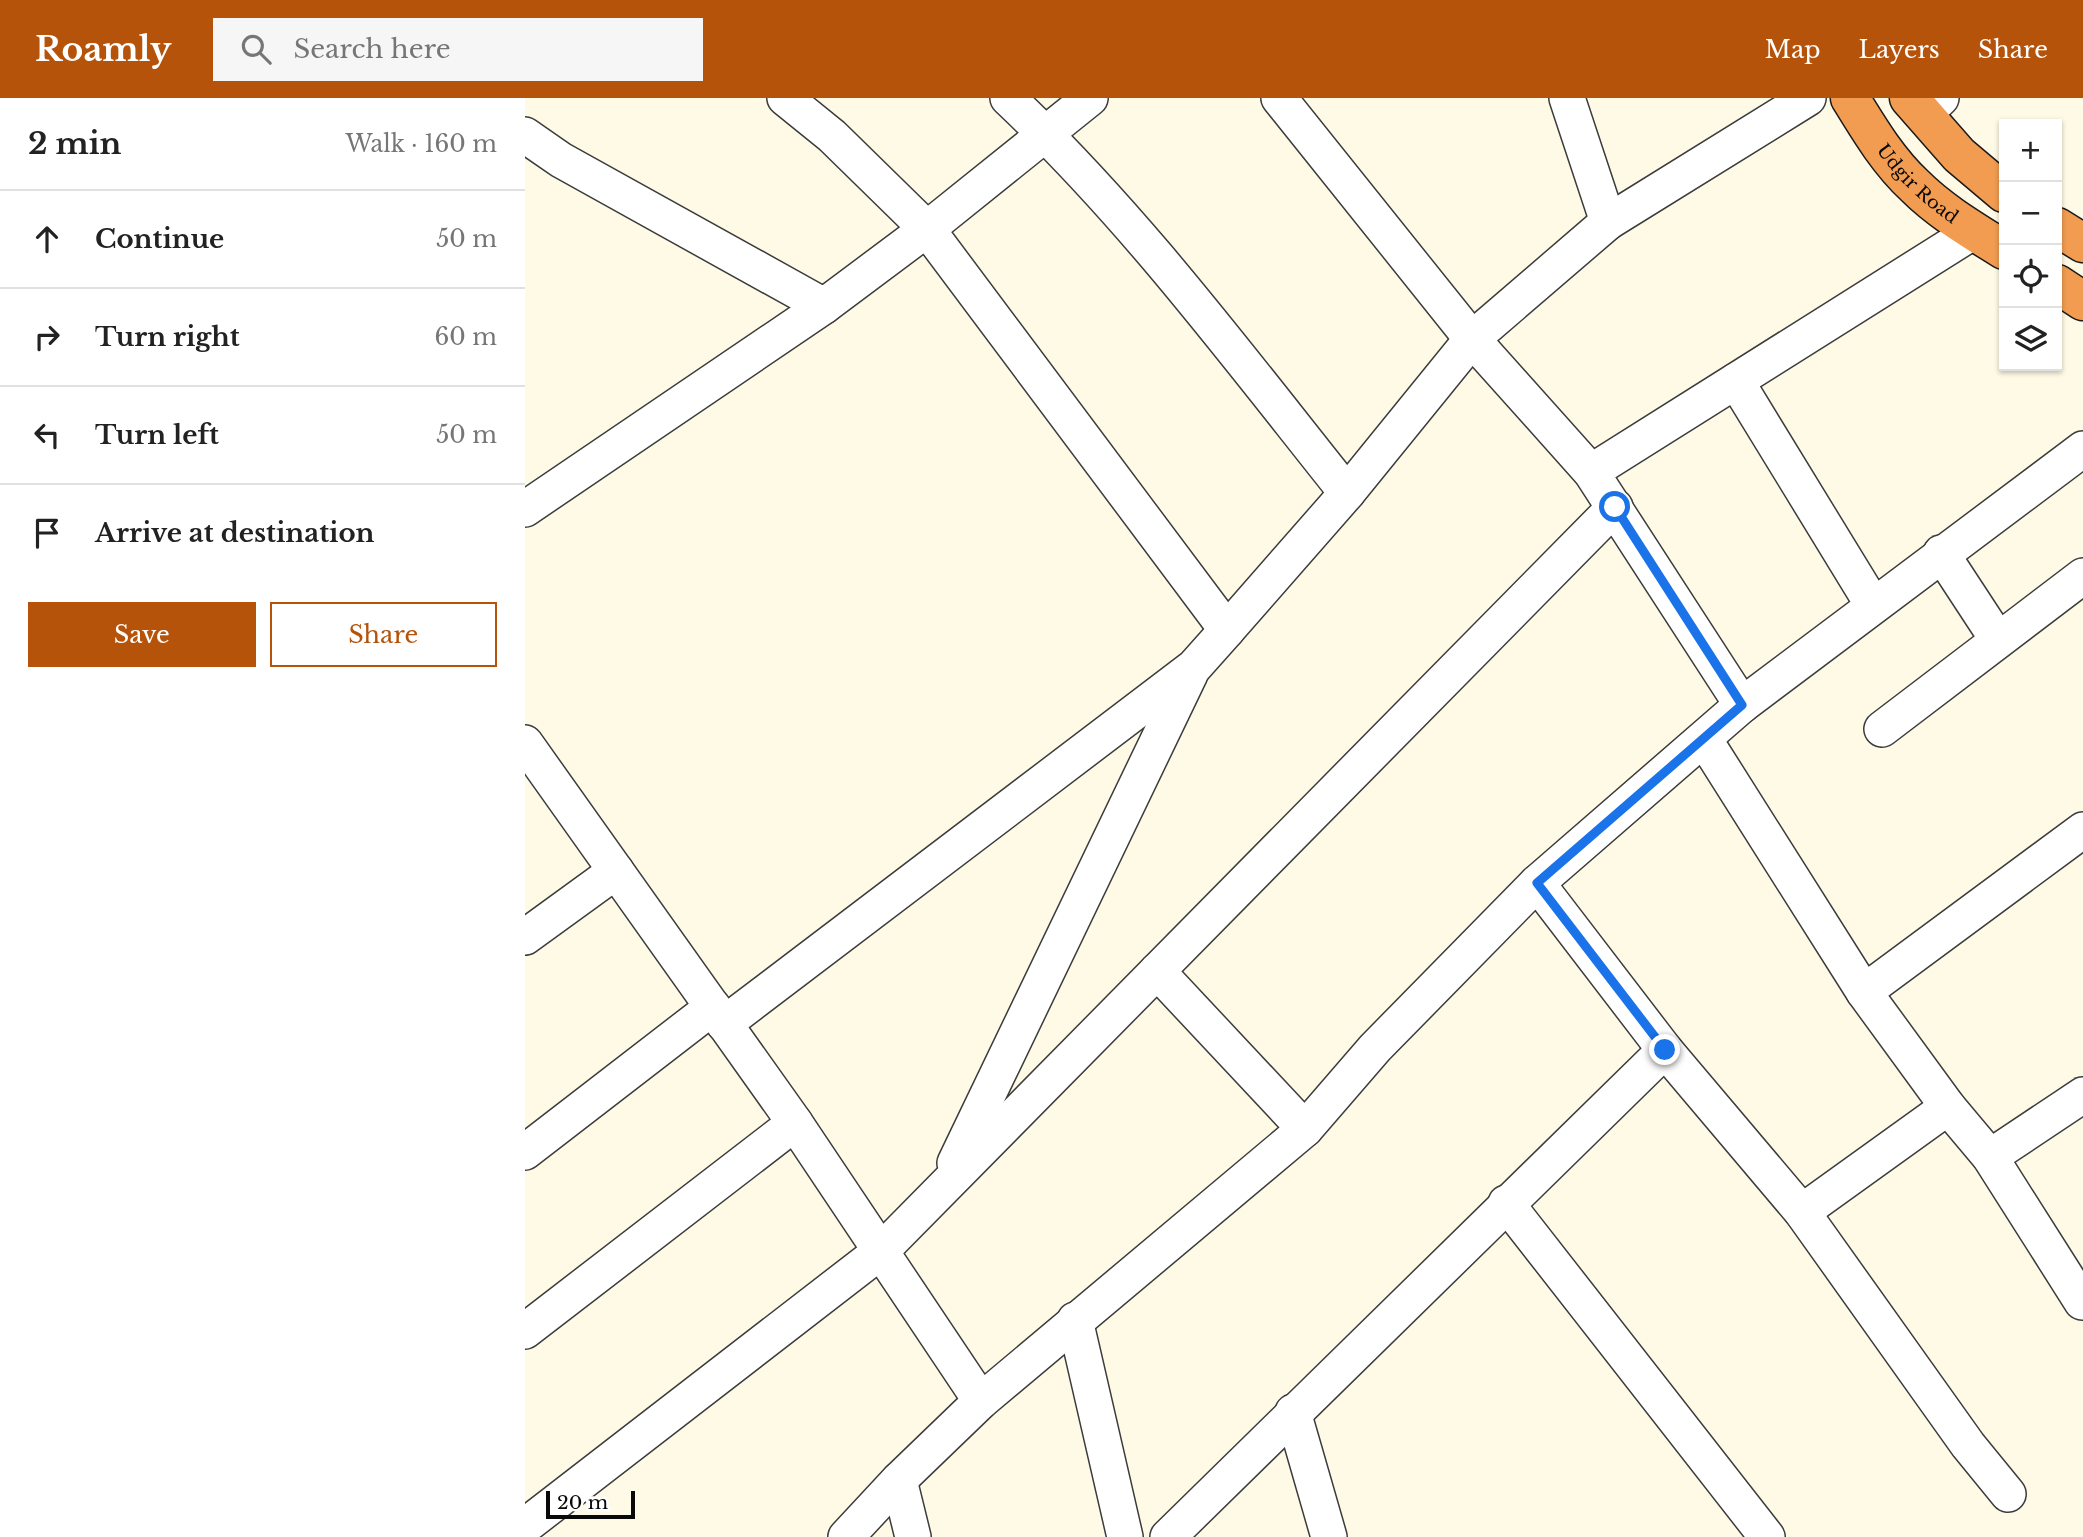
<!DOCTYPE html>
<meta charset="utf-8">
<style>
:root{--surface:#fff;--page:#f6f6f6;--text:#222;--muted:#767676;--line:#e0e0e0;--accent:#b45309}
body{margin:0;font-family:"Libre Baskerville",serif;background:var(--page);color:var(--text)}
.controls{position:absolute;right:21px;top:21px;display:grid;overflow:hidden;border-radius:0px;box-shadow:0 2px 5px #0004}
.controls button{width:63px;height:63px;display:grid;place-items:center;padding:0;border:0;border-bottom:2px solid var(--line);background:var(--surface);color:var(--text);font:35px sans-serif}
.scale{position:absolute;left:21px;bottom:18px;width:89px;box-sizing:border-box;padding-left:7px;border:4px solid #090909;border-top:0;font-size:19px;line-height:24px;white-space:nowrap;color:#090909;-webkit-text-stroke:5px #fff;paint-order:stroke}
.stop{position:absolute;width:21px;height:21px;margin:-16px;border:5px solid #1a73e8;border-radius:50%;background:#fff}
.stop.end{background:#1a73e8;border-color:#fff;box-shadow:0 2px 7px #0008}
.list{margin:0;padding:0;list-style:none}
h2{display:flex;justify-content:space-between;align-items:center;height:91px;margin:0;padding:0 28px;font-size:30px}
h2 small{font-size:23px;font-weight:400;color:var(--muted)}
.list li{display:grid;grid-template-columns:46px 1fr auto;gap:21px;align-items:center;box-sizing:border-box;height:98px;padding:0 28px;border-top:2px solid var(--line)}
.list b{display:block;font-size:26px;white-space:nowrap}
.list em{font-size:23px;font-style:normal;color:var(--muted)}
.actions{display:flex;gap:14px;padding:21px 28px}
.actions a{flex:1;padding:16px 0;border:2px solid var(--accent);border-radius:0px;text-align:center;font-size:24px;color:var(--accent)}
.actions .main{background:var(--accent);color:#fff}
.icon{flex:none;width:38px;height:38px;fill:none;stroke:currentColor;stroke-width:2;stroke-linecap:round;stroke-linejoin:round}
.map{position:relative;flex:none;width:1558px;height:1439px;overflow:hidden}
header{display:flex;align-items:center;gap:42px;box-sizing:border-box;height:98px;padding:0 35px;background:var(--accent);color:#fff}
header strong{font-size:33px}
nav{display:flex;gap:38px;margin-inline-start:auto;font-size:24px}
.search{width:490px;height:63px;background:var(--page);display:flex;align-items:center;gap:18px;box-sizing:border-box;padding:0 24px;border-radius:0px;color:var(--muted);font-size:26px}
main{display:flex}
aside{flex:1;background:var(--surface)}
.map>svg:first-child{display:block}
</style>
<header>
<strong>Roamly</strong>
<div class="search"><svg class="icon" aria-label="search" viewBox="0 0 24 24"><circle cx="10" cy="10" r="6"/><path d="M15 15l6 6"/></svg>Search here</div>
<nav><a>Map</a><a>Layers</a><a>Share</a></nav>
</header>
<main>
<aside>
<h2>2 min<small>Walk · 160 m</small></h2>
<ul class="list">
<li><svg class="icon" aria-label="ahead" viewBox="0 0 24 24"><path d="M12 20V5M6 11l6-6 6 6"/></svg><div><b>Continue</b></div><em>50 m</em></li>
<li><svg class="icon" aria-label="right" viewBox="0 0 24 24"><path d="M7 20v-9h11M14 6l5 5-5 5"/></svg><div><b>Turn right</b></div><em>60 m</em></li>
<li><svg class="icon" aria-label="left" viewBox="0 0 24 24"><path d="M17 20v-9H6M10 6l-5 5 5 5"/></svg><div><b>Turn left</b></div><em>50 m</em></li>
<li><svg class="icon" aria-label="arrive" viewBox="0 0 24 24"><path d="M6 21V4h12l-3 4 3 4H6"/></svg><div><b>Arrive at destination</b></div></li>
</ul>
<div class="actions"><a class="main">Save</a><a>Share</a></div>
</aside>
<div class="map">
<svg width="1558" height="1439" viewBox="0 0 1558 1439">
<rect width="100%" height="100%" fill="#fffae6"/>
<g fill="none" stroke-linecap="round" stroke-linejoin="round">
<g stroke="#3c3c3c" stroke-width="38">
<g id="minor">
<path d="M260,0L307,38L402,131L702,532L822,395L947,241L1083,124L1283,0"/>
<path d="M483,0C610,120 714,260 822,395"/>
<path d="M754,0L947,241L1066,374L1217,607"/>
<path d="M1042,0L1083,124"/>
<path d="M1398,17L1416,0"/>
<path d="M0,37L36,62L299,208"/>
<path d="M1211,283L1348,507"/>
<path d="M1066,374L1449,133"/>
<path d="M0,411L299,208L402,131L565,0"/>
<path d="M1416,455L1473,542"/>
<path d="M1357,631L1558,478"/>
<path d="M1179,641L1339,894L1423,1009L1465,1059L1557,1204L1558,1203"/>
<path d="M0,645L270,1025L456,1303"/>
<path d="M1012,785L1140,952L1277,1114L1443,1347L1483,1396"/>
<path d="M0,839L91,773"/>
<path d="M632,873L780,1031"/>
<path d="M1339,894L1558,732"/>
<path d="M199,926L669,569L702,532"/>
<path d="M0,1054L188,909"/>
<path d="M1465,1059L1558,997"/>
<path d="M430,1065L665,576"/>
<path d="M981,1105L1242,1439"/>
<path d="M1277,1114L1423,1009"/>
<path d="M550,1222L600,1439"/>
<path d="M0,1233L270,1025"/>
<path d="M768,1314L804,1439"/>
<path d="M374,1382L388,1439"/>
<path d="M0,1428L356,1153L1090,409"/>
<path d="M321,1439L374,1382L456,1303L780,1031L850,950L1012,785L1217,607L1558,351"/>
<path d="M643,1439L1140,952"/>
</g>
</g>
<g stroke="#1a1a1a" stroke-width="41">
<g id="highway">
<path id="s1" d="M1325,0C1344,31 1363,63 1390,88C1416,114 1449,133 1479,152"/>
<path d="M1384,0L1434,57L1479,95"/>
<path d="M1532,129L1558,145"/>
<path d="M1532,186L1558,203"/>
</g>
</g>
<use href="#minor" stroke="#fff" stroke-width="35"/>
<use href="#highway" stroke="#f19c51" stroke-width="38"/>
</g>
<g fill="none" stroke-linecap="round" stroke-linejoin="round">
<path stroke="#1a73e8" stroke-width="9" d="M1090,409L1217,607L1012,785L1140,952"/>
</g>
<g text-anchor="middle" stroke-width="7" stroke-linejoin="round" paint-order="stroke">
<g font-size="18" fill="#090909" stroke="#fff">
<text dy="6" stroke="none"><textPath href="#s1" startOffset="110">Udgir Road</textPath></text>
</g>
</g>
</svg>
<div class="controls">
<button>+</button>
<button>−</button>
<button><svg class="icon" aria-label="locate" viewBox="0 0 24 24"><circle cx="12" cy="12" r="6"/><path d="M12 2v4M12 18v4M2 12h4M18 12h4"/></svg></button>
<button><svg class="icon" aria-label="layers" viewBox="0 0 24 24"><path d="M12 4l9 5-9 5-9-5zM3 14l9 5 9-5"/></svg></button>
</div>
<div class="scale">20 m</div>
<div class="stop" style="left:1090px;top:409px"></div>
<div class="stop end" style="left:1140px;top:952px"></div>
</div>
</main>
